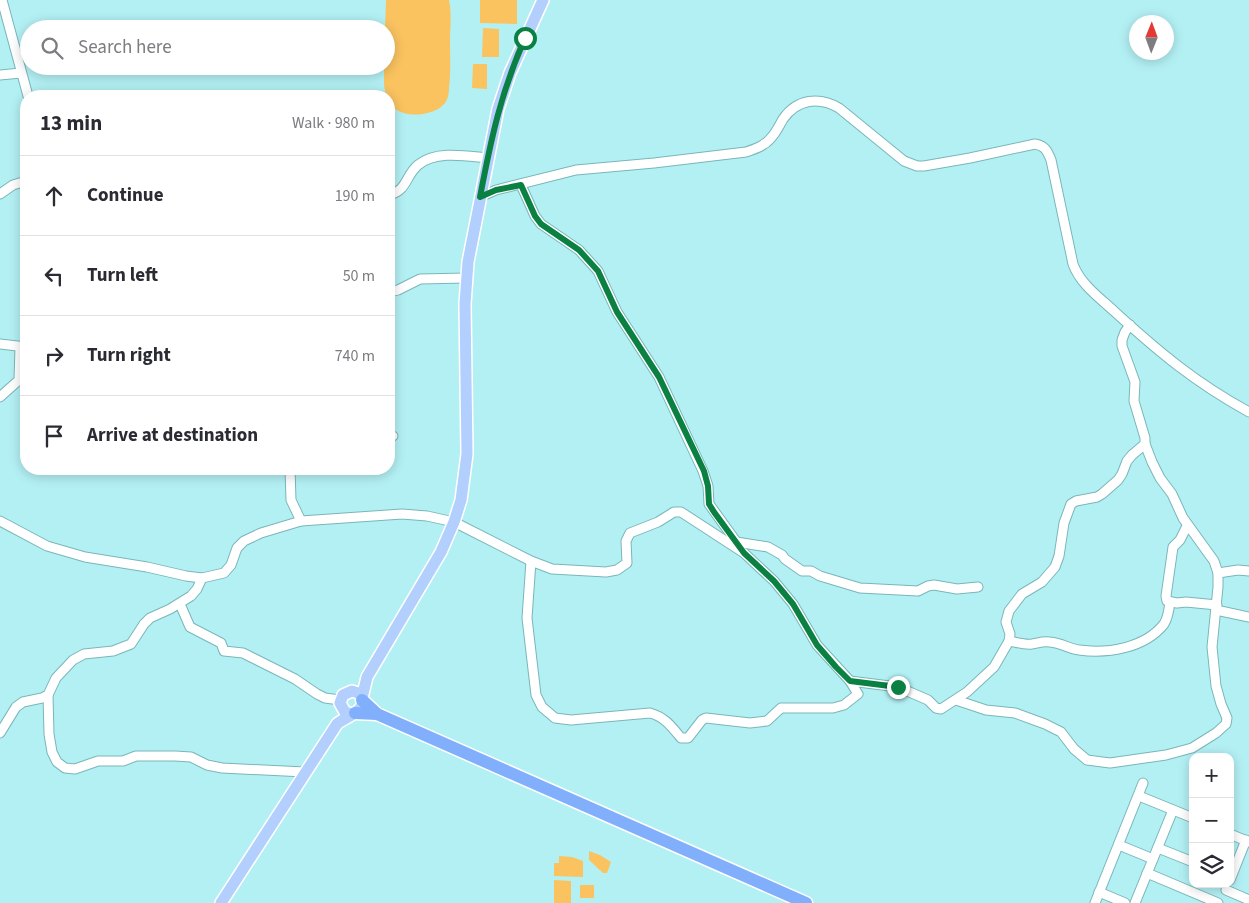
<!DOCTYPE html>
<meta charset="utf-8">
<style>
:root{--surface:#fff;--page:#f2f2f3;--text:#2b2b33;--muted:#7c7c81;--line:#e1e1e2}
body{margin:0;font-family:"Source Sans 3",sans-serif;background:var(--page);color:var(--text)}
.controls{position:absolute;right:15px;bottom:15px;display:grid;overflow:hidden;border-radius:10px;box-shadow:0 2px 12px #0003}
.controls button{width:45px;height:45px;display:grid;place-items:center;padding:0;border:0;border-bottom:1px solid var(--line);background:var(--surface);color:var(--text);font:25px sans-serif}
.compass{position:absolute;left:1129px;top:15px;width:45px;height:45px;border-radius:50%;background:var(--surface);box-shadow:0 2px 12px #0003;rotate:1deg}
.stop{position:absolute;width:15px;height:15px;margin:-11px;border:4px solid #0b8043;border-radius:50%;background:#fff}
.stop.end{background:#0b8043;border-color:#fff;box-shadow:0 1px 5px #0008}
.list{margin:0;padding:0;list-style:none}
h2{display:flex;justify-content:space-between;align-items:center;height:65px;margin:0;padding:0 20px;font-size:21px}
h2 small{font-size:16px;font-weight:400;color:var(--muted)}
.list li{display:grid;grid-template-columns:32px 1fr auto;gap:15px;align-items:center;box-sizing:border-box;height:80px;padding:0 20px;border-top:1px solid var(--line)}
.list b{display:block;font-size:19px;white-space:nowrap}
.list em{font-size:16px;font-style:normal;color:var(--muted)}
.icon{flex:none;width:28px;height:28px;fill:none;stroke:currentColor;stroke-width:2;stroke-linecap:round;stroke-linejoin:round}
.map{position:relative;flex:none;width:1249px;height:903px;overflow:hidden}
.search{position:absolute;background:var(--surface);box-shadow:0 2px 12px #0003;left:20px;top:20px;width:375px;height:55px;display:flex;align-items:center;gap:12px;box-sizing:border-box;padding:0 18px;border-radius:28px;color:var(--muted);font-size:19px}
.panel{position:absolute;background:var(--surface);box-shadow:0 2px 12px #0003;left:20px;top:90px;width:375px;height:385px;border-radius:20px}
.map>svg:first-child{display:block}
</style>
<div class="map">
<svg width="1249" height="903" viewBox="0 0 1249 903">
<rect width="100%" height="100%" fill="#b3f0f4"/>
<g fill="#fac360">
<path d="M386,0H449C452,14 450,28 450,42C450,57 451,73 449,88C449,93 448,99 445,103C433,119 389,120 389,96H386L384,85V66H386V29H385Z"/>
<path d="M480,0H517V24L480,23Z"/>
<path d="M483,28L499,29V57H482Z"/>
<path d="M473,64H487V89L472,88Z"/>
<path d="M589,851L600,855L611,862L607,873H603L589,860Z"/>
<path d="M559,856L572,857L583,861V877L554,876V863H559Z"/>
<path d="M554,880L571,881V903H554Z"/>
<rect x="580" y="885" width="14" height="13"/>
</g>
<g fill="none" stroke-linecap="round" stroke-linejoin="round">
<g stroke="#7ab6b9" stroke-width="11">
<g id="minor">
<path d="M2,0L28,96"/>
<path d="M0,75L21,73"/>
<path d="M521,185L535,216L541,224L579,250L598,271L617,312L659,377L703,471L708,486L709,504L740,547"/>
<path d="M0,194L13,185L26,181"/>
<path d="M389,195C408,190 405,176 418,165C436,150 466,156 487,158"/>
<path d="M480,197L496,190L576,170L654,163L746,152C755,149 764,146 770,139C776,133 779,126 783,119C797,99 819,96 839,108L904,161L917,166H924L970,158L1035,144C1045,146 1047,150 1051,160L1073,264C1080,284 1100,298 1115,312C1160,353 1196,383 1249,412"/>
<path d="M389,292L398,290L420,279L466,278"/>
<path d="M0,344L26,347"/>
<path d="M0,397L19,380L20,347"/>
<path d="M389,435L393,436"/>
<path d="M290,469L291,500L301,521"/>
<path d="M0,521L47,546L85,557L147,567L186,576L202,578L224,573L231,565L237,548L244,541L261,533L301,521L402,514L427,516L454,522L531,561L552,569L606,572L617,570L627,563L626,541L630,533L658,522L674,512H681L744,553L774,581L793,604L817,645L850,681L858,694L844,705L833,708H781L767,721L750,723L706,718L702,720L688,738H681C672,727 665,717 650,713L571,720L555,718L542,707L536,695L527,618L531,561"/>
<path d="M1187,526L1180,540L1173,547L1166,596L1167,601L1177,603L1186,602L1217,605"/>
<path d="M736,542L768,547L782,555L785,559L802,571H811L820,576L860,588L918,591L928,586L934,585L957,589L978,587"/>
<path d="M1218,573L1238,570L1249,571"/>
<path d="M180,604L190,627L221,643L224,651L243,653L295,679L317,694L325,698L340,700"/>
<path d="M1216,610L1249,617"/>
<path d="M1009,641C1016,642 1024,645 1032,644C1038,643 1043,641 1050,642C1062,643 1069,649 1079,650C1108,654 1145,648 1164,624C1168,618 1169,610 1170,602"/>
<path d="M850,681L898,687L928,700L936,708L941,709L967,692L994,667L1009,641L1010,634L1006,622L1009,611L1022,594L1042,582L1055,567L1059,556L1064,523L1071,504L1076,501L1097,497L1102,494L1118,480L1122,474L1127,461L1132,455L1145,444V438L1134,401L1135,382L1122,346V340L1125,332L1130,325"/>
<path d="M48,695L49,734L52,752L57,762L65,768L75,769L98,761H123L136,756H175L191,757L207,765L222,768L305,772"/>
<path d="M956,700L986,710L1015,713L1045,724L1061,732L1074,749L1087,760L1110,763L1166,755L1192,748L1216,733L1226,724L1227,718L1221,704L1216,686L1212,647L1218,587V573L1214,561L1183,518L1172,494L1160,478L1152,462L1145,444"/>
<path d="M0,733L16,707L23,702L42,698L48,695L56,678L73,660L84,654L113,651L131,644L144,624L150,618L170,609L191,596L197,589L202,578"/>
<path d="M1139,796L1193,818"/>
<path d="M1230,834L1249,842"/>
<path d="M1119,845L1153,859"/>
<path d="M1158,848L1193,862"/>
<path d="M1147,873L1218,903"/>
<path d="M1230,880L1246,840"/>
<path d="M1226,890L1249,900"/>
<path d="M1099,892L1125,903"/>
<path d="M1095,903L1143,783"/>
<path d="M1135,903L1173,810"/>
</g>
</g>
<g stroke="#fff" stroke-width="14">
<g id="major">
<path d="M362,698L367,677L441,552L454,522L461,500L467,454L465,304L468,262L498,109L510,73L543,0"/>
<path d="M221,903L337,724C345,717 368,711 362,697C360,693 356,692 352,691L343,695L340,703L345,712L352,714"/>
</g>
</g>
<g stroke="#fff" stroke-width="15">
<g id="highway">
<path d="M362,700L377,714L806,903"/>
<path d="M355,713L377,714"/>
</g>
</g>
<use href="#minor" stroke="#fff" stroke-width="9"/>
<use href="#major" stroke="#b3cffd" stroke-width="11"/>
<use href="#highway" stroke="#81affc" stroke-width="12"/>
</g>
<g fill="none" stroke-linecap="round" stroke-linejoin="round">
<path stroke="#0b8043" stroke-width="6" d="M525,38C501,92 491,139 480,197L496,190L521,185L535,216L541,224L579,250L598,271L617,312L659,377L704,471L708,486L709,504L714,512L744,553L774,581L793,604L817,645L836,667L850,681L898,687"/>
</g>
</svg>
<div class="controls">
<button>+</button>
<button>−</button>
<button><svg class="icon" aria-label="layers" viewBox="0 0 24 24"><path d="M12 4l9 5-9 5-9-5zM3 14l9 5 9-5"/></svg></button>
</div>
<svg class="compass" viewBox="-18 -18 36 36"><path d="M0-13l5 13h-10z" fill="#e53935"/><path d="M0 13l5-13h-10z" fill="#7c7c81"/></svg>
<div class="stop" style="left:525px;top:38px"></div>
<div class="stop end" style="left:898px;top:687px"></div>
<div class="search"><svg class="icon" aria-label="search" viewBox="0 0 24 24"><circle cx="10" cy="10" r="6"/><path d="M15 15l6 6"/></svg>Search here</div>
<section class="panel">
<h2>13 min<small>Walk · 980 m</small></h2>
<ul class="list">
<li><svg class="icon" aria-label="ahead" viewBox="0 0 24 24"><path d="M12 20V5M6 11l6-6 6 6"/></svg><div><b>Continue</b></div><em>190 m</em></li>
<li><svg class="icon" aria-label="left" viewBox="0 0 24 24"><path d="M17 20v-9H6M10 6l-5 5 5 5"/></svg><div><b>Turn left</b></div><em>50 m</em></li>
<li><svg class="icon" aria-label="right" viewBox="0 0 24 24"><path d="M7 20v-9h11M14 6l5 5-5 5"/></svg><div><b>Turn right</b></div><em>740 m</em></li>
<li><svg class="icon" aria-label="arrive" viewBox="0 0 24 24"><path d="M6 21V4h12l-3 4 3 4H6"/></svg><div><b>Arrive at destination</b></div></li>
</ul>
</section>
</div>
